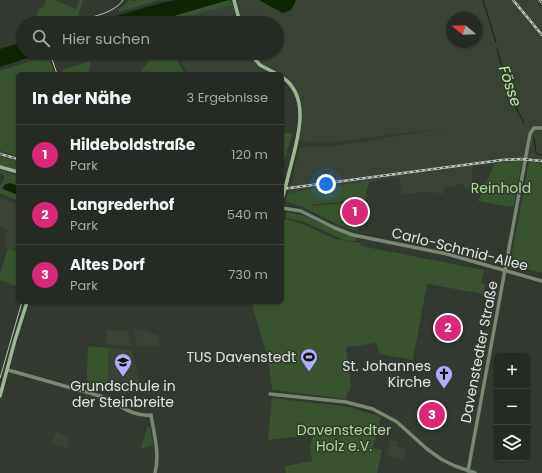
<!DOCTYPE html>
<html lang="de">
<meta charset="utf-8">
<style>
:root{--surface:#262a25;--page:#323632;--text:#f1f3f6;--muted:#a4a7a7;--line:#424642;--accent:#db2777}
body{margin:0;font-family:Poppins,sans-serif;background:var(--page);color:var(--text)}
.controls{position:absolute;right:12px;bottom:12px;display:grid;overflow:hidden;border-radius:6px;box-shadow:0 1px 3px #0004}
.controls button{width:36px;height:36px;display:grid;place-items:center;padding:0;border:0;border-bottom:1px solid var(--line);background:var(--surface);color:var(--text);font:20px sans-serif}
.compass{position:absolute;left:446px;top:12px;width:36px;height:36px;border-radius:50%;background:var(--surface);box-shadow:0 1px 3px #0004;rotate:289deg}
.you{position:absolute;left:326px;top:184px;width:14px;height:14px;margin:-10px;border:3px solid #fff;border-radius:50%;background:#1a73e8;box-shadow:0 0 0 6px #1a73e833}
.badge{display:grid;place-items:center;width:26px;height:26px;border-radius:50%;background:var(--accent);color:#fff;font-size:13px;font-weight:700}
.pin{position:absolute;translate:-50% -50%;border:2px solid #fff;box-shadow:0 1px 4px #0006}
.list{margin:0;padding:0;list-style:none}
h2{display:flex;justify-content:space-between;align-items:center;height:52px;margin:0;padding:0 16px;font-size:17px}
h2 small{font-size:13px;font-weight:400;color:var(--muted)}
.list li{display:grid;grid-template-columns:26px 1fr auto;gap:12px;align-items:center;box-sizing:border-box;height:60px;padding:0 16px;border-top:1px solid var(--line)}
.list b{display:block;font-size:15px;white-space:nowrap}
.list p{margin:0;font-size:13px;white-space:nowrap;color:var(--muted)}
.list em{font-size:13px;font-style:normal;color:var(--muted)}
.icon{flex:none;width:22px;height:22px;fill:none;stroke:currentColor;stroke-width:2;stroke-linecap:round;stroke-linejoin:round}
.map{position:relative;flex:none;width:542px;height:473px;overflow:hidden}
.search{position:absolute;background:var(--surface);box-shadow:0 1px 3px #0004;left:16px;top:16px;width:268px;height:44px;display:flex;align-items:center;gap:10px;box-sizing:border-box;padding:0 14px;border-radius:22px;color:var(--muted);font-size:15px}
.panel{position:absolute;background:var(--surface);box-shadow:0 1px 3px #0004;left:16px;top:72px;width:268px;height:232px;border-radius:6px}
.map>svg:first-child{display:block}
</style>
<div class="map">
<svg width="542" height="473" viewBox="0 0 542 473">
<rect width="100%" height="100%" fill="#333831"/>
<g fill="#394235" fill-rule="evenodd">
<path d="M234,0H259L283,13L291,10L296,0H542V164L529,161V157H523L522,161L473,166L472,181L470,183V189L463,188V185L462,184H455V187H444V194L430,192L402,194L399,177L289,193L300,147H330L445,128L336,142H310L296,140L299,127L298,97L282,77V74H277L265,69L267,74H188L176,53H277V23H160L235,4ZM452,18H476V42H452Z"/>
<path d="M0,197L18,205V252L8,248L5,244L7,230L0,226Z"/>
<path d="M138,329L159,336L160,344L159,346H139L137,345L134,330Z"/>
<path d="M107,330L128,331L131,345L130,346L106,344Z"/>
<path d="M109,348L132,350L141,389L123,393L108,389V366Z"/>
<path d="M56,432L70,437L67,448L52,444Z"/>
<path d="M390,440L398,442L397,447L406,449L404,460L387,456Z"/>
</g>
<g fill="#38532d">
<path d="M46,0H55L76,9L80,0H83L79,12L80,15L72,18L71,19L57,23L56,20L53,23H33L40,8L43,7Z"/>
<path d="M128,0L136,1V0H160L119,12V9L127,3Z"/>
<path d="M228,0L231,1L233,5L160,23L159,20Z"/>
<path d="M44,53H47L55,74H18V156L0,151V70C11,67 38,61 44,53Z"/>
<path d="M155,53H173L185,74H139Z"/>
<path d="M90,61L91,63L88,74H64L62,70Z"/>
<path d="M282,132L292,134L282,168Z"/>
<path d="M0,156L18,161V170L0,165Z"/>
<path d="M522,161L514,206L509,207L478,201L495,163Z"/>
<path d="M529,161L542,164V273L510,264Z"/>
<path d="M0,170L18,176V201L0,193V185L4,180V175L0,172Z"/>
<path d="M369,181L365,199L312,205V206L364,201L358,231L347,229L303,207L287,202L286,200L288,193Z"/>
<path d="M288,212L305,216L338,231L357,237L355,241H347L341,239L302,221L286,218V213Z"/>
<path d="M282,219C310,221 332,245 360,242L361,246L484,270L481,283L485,284L484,294L427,284L413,360L379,354L376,343L346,347L351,386L350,391L347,392L346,399L272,390L268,358L254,312L253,302H282Z"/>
<path d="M8,248L18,252V287L0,280V274Z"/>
<path d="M444,318L454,320L451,338L441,336Z"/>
<path d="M88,346L109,348L108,366V392L88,387L87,376Z"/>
<path d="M272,398L349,407L381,417L373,448L382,450L377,473H286L285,466L312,461L310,447L313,435L268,440Z"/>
<path d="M147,427H150L153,445L141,449Z"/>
</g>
<g fill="#0d2501">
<path d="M176,0H228L150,23H96L98,21L161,3Z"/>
<path d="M259,0H296L291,10L283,13Z"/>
<path d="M23,42V53H43L0,67V49Z"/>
<path d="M10,183L18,186V195L3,189L4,185Z"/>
</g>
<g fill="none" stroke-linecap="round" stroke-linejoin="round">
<g stroke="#0d2501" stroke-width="1">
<path d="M483,0L496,42"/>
<path d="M497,49L512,100L524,123"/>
<path d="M534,138L536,152L537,154L542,155"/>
</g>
<g stroke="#788872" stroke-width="3.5">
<path d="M282,208L301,211L335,228L353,235L447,254L542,281"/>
<path d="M8,370L100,396C118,403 131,417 151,415C154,434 160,454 155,473"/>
<path d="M270,394L346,402L373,409L397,422L427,449L441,459L455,466L475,473"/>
<path d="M468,471L530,134L534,128H542"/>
</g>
<g stroke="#9db793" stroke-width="3.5">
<path d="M234,0L240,23"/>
<path d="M250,53L260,65L277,74"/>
<path d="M282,77C315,99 294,149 287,181"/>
<path d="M0,167L18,172"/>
<path d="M0,396L15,340L27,302"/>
</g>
<g stroke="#c2c6c1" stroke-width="1">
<path d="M66,23C82,19 114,15 123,0"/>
<path d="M50,53L57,74"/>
<path d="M0,378L22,302"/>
</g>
<g stroke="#c2c6c1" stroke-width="2.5">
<g id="rail">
<path d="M513,0L542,35"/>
<path d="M540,0L542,2"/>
<path d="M0,154L18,159"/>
<path d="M282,189L502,160L522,159L542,161"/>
</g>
</g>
<use href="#rail" stroke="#333831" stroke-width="1" stroke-dasharray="3" stroke-linecap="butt"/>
<path stroke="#9db793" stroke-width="3.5" d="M283,196L287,181"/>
</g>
<defs>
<g id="stadium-pin" transform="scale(0.9)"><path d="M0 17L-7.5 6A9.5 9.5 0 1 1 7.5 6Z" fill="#b2adf9" stroke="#333831"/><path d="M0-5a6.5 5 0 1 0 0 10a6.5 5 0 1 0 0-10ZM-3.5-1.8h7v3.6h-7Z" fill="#111"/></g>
<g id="school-pin" transform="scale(0.9)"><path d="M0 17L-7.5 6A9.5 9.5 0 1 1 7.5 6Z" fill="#b2adf9" stroke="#333831"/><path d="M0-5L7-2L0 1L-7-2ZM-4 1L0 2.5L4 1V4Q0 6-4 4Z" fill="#111"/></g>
<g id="church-pin" transform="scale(0.9)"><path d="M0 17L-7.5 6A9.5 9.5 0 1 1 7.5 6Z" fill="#b2adf9" stroke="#333831"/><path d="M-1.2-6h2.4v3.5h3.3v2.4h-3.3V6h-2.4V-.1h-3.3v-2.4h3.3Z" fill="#111"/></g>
</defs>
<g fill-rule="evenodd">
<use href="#stadium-pin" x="309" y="357"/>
<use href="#school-pin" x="123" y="362"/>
<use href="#church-pin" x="444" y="374"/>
</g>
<g text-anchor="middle" stroke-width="3" stroke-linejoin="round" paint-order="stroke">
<g font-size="14" fill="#a8dd92" stroke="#333831">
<text x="501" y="193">Reinhold</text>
<text x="344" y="435">Davenstedter<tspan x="344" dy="16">Holz e.V.</tspan></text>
</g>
<g font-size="14" fill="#e2e6e1" stroke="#333831">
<text transform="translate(460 249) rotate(14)" y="5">Carlo-Schmid-Allee</text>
<text transform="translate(479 352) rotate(-79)" y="5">Davenstedter Straße</text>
</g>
<g font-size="14" fill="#e2e6e1" stroke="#333831" text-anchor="end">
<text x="296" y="362">TUS Davenstedt</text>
<text x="431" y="371">St. Johannes<tspan x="431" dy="16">Kirche</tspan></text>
<text x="123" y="391" text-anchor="middle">Grundschule in<tspan x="123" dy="16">der Steinbreite</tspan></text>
</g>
<g font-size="15" font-style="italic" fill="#b8eea2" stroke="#333831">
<text transform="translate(510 86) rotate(71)" y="5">Fösse</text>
</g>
</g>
</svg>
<div class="controls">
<button>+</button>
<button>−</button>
<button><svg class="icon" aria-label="layers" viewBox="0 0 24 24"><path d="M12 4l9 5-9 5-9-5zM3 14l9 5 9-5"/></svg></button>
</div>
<svg class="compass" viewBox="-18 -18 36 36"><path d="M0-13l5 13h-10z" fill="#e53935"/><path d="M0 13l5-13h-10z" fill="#a4a7a7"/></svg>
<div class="you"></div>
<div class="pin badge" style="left:355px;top:212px">1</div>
<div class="pin badge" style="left:448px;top:328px">2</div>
<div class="pin badge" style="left:432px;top:415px">3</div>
<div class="search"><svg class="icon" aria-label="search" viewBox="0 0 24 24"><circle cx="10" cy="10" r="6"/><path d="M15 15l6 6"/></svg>Hier suchen</div>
<section class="panel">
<h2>In der Nähe<small>3 Ergebnisse</small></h2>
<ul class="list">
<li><span class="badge">1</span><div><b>Hildeboldstraße</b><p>Park</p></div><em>120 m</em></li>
<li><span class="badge">2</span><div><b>Langrederhof</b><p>Park</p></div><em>540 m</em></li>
<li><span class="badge">3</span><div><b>Altes Dorf</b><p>Park</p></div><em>730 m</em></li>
</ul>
</section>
</div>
